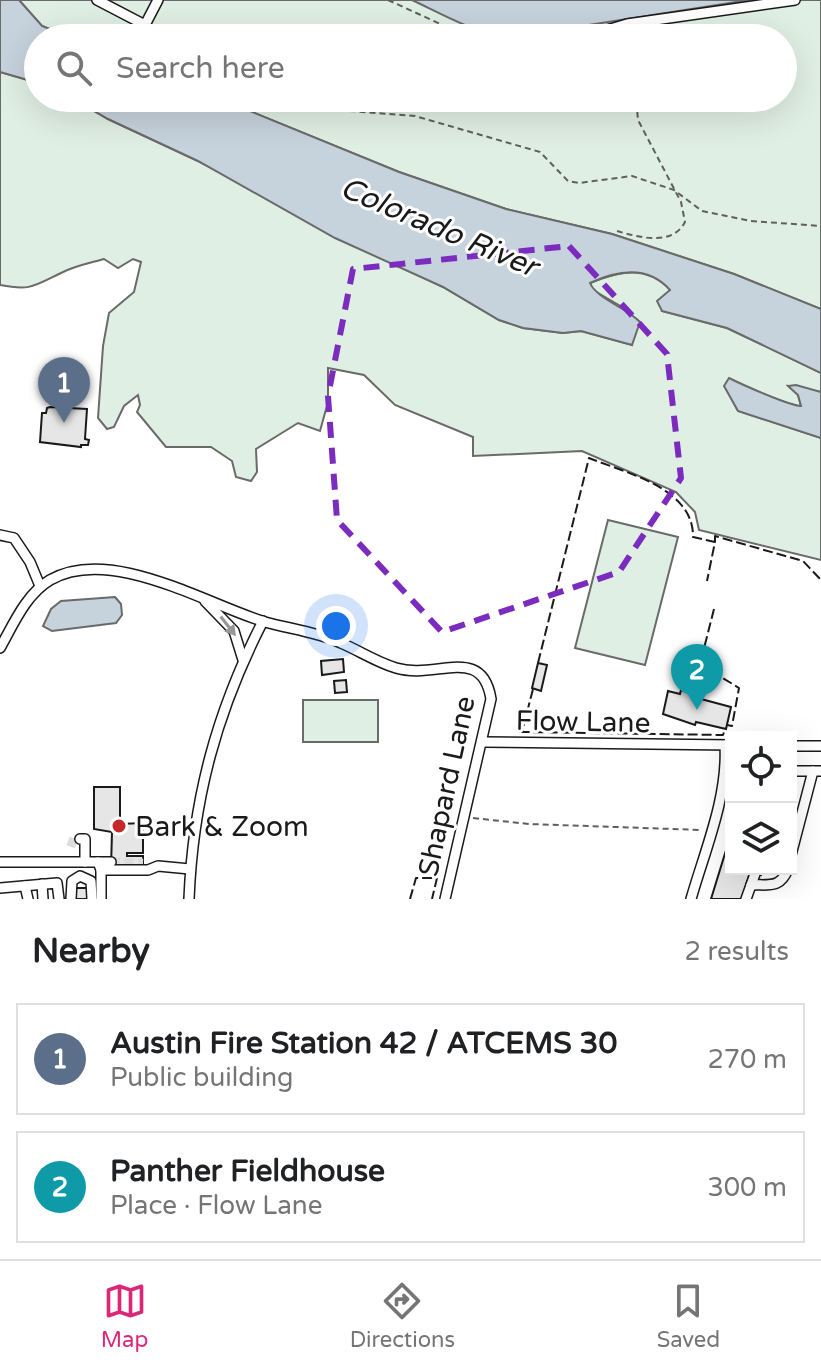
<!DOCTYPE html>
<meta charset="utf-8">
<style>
:root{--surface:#fff;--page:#f6f6f6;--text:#202124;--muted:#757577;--line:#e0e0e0;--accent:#db2777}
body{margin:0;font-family:"Varela Round",sans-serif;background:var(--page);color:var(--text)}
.controls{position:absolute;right:24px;bottom:24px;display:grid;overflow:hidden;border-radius:0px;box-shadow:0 8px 32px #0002}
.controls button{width:72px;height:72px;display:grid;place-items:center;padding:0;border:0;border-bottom:2px solid var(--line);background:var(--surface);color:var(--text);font:40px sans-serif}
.you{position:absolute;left:336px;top:626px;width:28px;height:28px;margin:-20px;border:6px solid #fff;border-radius:50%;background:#1a73e8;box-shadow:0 0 0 12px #1a73e833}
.badge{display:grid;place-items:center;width:52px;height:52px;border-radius:50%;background:var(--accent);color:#fff;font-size:26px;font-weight:700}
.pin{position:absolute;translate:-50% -66px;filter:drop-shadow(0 2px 4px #0008)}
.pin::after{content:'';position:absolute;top:42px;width:28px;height:24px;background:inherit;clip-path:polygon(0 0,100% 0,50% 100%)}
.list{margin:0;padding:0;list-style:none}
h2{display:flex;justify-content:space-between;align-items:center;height:104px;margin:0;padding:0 32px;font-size:34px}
h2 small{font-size:26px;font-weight:400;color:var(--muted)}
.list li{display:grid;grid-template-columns:52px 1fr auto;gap:24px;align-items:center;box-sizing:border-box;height:112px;margin:0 16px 16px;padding:0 16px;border:2px solid var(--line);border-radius:0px}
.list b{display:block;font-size:30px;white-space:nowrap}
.list p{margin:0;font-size:26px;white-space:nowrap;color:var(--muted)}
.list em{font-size:26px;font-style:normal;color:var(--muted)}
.icon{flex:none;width:44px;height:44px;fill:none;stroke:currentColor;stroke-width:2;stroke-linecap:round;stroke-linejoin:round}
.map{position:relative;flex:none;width:821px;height:899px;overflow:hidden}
.search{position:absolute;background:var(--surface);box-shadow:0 8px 32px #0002;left:24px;right:24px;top:24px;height:88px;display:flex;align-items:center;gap:20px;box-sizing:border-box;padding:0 28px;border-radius:44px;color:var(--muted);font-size:30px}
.sheet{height:360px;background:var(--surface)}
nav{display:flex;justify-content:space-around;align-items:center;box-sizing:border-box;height:112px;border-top:2px solid var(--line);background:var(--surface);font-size:22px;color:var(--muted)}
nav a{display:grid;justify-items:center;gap:4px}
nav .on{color:var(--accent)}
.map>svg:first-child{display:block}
</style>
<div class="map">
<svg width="821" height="899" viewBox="0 0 821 899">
<rect width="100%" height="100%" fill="#fff"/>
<g fill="#e0efe3" stroke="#6a6a6a" stroke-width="2">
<path d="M19,0H821V309L734,274L612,234L506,209L399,172L218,98H783V38H72L42,26Z"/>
<path d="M0,72L38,83V98H72L108,119L198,161L443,287L499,320L523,328L563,333L581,331L632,345L629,311L593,290L590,283C620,271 647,264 671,290L662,311L727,328L821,373V392L789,386L798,395L801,406C791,406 741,385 729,379L725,386L738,411L821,438V560L699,530L695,512L676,492L582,451L473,456V437L395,405L364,375L328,368V402L320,431L298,423L256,449L257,472L251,481L236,477L232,461L211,447H166L137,412L140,405L138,395L124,406L114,427L107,429L98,418L103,346L109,313L134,292L141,262L133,259L118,268L104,259C90,263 74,266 61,273C34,286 31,291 0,285Z"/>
<path d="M608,520L678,537L645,665L575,648Z"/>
<rect x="303" y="700" width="75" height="42"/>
</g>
<g fill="#c6d2dc" stroke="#6a6a6a" stroke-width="2">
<path d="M0,0H19L42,26L72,38H38V83L0,72Z"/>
<path d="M412,0H749L557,30C517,59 451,18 412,0Z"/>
<path d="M72,98H218L399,172L506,209L612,234L734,274L821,309V373L727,328L662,311L657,301L670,290C648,265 618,270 590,283C596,298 627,308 640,322L632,345L581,331L563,333L523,328L499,320L443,287L335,238L198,161L108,119Z"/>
<path d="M729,378C741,384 792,407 801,406L798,395L788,386L796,385L821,392V438L738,411L724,386Z"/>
<path d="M115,597L121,604L122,615L116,623L52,631L43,626L51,609L61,601Z"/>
</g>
<g fill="#e6e6e6" stroke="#1a1a1a" stroke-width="2">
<path d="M50,407L87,409L85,439L89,440L88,445H81V447L40,442L42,413H46L47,408Z"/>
<path d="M688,656L696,657L689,684L682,683Z"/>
<path d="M343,659L344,672L322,675L321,661Z"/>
<path d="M538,663L547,665L541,691L532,688Z"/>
<path d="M346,680L347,692L335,693L334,681Z"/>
<path d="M681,690L702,695L701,699L731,707L726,729L696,722L695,725L663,714L668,691L680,694Z"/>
<path d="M94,787H120V824L143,823V853H127V856H143V868H111L112,832L94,829Z"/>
<path d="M731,834V869H763L761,875L750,872L742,899H711Z"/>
<rect x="76" y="888" width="15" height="11"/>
</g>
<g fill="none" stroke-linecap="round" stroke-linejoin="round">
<g stroke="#ddd" stroke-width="9" stroke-dasharray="9 4.5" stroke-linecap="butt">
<path d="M68,841L79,845"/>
<path d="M111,862L143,863"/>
</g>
<g stroke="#1a1a1a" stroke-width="12">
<g id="minor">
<path d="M97,0L145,25L158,0"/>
<path d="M580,38L627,24L795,0"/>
<path d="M0,535L14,538L30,562L40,586"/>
<path d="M205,601L234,631L243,660"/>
<path d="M0,648C13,625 26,594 50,580C110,545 206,604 265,622C290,629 317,632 341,643C360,651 376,662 396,668C436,680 482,644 491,699L445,899"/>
<path d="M483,742L731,745"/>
<path d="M791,746H821"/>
<path d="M791,771H821"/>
<path d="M80,839H85V862"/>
<path d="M791,855L813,771"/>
<path d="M0,862H98L101,870V899"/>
<path d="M98,862H111"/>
<path d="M101,870H148L158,866L190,869"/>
<path d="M42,884L43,899"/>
<path d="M751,885C769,884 780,889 788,869"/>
<path d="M25,886L28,899"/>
<path d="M0,888L57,883L59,899"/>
<path d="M71,899L72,881L80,876L91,881L92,899"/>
<path d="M189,899C193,798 217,711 263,621"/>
<path d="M691,899C705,850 728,797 725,745"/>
<path d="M746,899L755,874"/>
</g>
</g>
<g stroke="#5f5f5f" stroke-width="2" stroke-dasharray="6 4" stroke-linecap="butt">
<path d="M388,0L471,38"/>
<path d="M154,29L177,38"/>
<path d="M324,98L338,110L415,116L540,152L568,181L579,183L632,176L674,190L702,211L751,221L821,226"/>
<path d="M617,231C638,237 672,247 685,222L681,202L638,120L636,98"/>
<path d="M473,818L529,824L702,830"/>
</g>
<use href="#minor" stroke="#fff" stroke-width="9"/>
<g stroke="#1a1a1a" stroke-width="2" stroke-dasharray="10 4" stroke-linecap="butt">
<path d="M715,542V536L803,561L821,580"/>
<path d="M714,609L700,664L739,688L732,726L727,725"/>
<path d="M538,663L589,458C626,473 694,488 693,537L715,542L707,581"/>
<path d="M533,689L522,732L723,735L725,729"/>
<path d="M410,899L416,878H437L432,899"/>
</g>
</g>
<defs><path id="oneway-solid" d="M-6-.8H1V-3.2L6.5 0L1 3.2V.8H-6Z" transform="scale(2)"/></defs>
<use fill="#989898" href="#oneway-solid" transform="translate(228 626) rotate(52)"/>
<path fill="none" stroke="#7b2cbf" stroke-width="6" stroke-dasharray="16 10" stroke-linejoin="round" d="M569,246L667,354L681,478L619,572L442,632L337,520L328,396L353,269Z"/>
<circle fill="#c62828" stroke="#fff" stroke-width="3" cx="119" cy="826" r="8"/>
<g text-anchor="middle" stroke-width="6" stroke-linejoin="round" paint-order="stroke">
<g font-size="28" fill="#1a1a1a" stroke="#fff">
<text transform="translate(583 721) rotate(1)" y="10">Flow Lane</text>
<text transform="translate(446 786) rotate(-78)" y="10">Shapard Lane</text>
</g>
<g font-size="28" fill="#1a1a1a" stroke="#fff" text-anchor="start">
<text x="135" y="836">Bark &amp; Zoom</text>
</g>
<g font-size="30" font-style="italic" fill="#1a1a1a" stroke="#fff">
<text transform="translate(439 227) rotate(23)" y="10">Colorado River</text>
</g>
</g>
</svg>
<div class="controls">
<button><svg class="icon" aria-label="locate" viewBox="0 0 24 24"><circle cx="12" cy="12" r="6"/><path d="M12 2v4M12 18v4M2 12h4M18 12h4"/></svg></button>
<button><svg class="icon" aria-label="layers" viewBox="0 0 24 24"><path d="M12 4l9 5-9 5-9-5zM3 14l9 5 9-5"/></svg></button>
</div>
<div class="you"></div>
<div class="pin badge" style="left:64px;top:423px;background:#5c6f8a">1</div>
<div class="pin badge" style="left:697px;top:710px;background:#0f9aa8">2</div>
<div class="search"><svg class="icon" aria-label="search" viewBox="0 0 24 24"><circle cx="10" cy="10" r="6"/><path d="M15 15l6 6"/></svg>Search here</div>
</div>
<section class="sheet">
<h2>Nearby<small>2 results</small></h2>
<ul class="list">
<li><span class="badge" style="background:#5c6f8a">1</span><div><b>Austin Fire Station 42 / ATCEMS 30</b><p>Public building</p></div><em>270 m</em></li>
<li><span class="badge" style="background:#0f9aa8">2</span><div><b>Panther Fieldhouse</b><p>Place · Flow Lane</p></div><em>300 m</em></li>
</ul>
</section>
<nav>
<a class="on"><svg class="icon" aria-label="map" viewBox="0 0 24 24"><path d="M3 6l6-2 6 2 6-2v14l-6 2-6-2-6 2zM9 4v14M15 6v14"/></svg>Map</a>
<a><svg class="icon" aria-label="directions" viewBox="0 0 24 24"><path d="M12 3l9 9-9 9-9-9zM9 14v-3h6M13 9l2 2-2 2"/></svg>Directions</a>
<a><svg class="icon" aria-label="saved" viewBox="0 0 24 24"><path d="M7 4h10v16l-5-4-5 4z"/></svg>Saved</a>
</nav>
